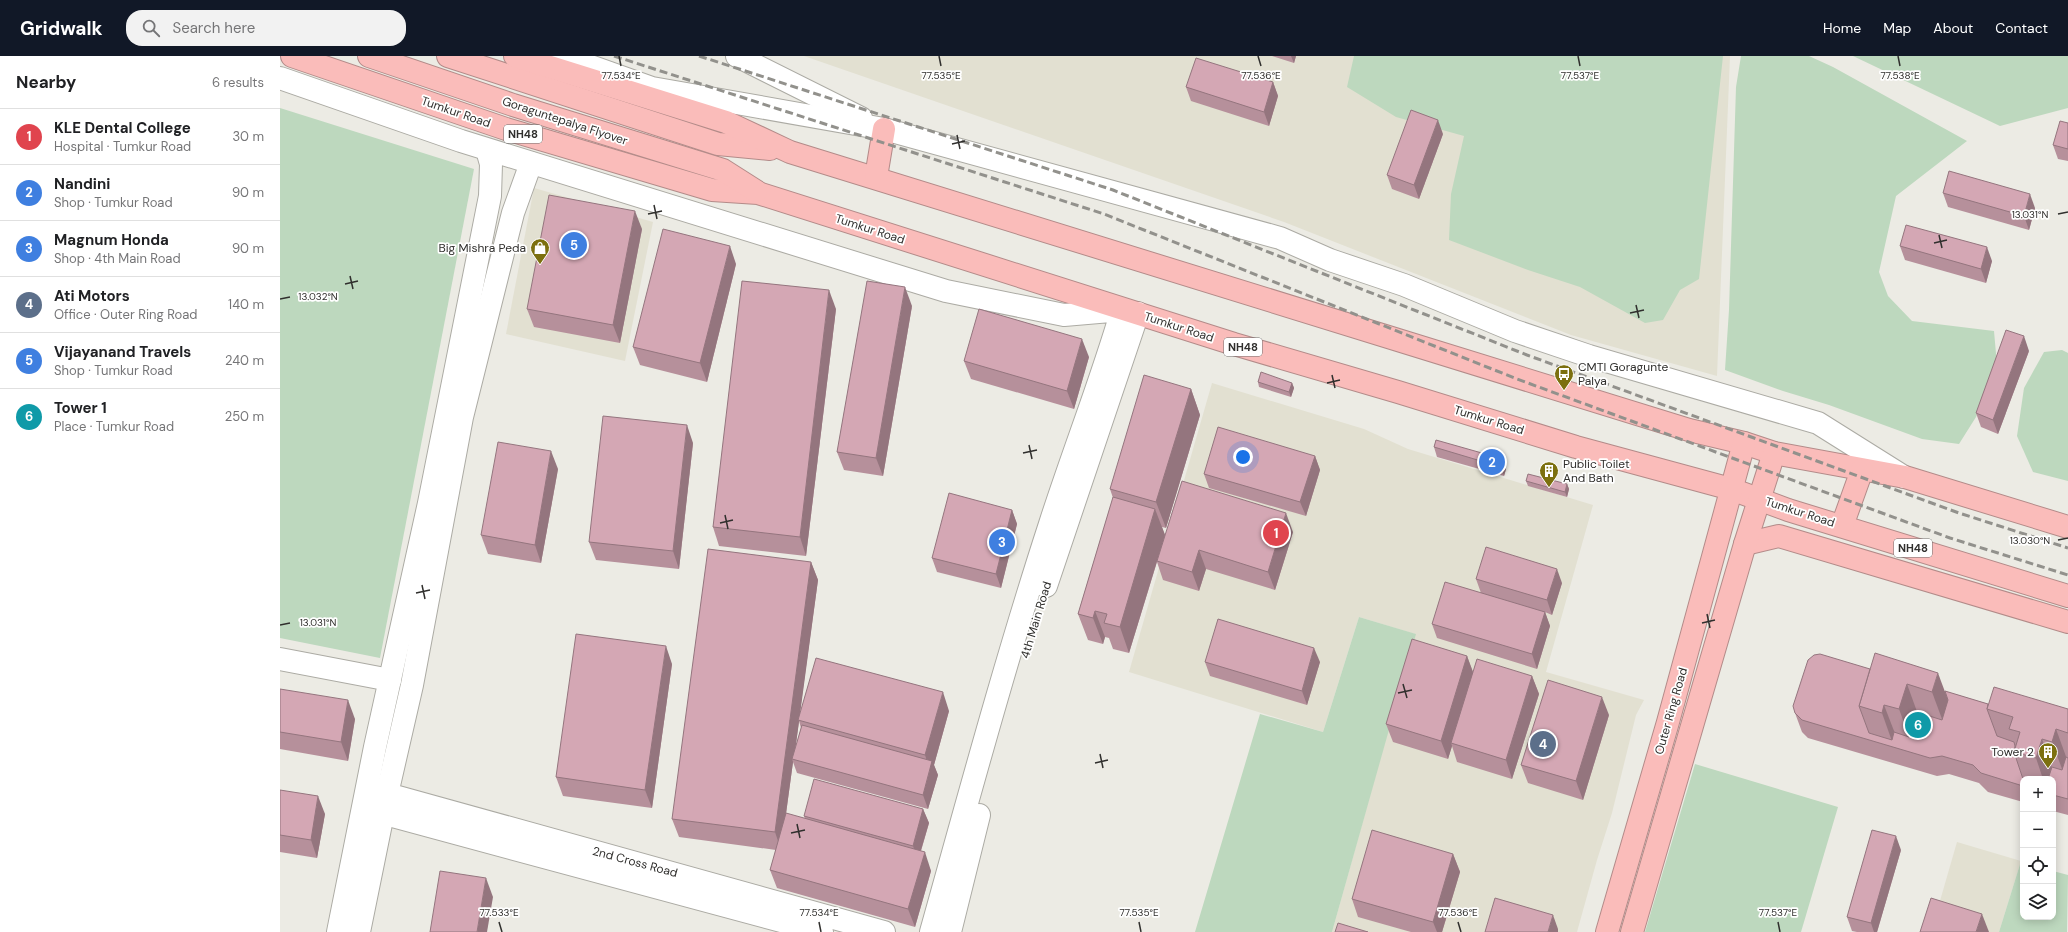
<!DOCTYPE html>
<meta charset="utf-8">
<style>
:root{--surface:#fff;--page:#f2f2f2;--text:#202124;--muted:#757577;--line:#e0e0e0;--accent:#111827}
body{margin:0;font-family:"DM Sans",sans-serif;background:var(--page);color:var(--text)}
.controls{position:absolute;right:12px;bottom:12px;display:grid;overflow:hidden;border-radius:8px;box-shadow:0 2px 10px #0003}
.controls button{width:36px;height:36px;display:grid;place-items:center;padding:0;border:0;border-bottom:1px solid var(--line);background:var(--surface);color:var(--text);font:20px sans-serif}
.you{position:absolute;left:963px;top:401px;width:14px;height:14px;margin:-10px;border:3px solid #fff;border-radius:50%;background:#1a73e8;box-shadow:0 0 0 6px #1a73e833}
.badge{display:grid;place-items:center;width:26px;height:26px;border-radius:50%;background:var(--accent);color:#fff;font-size:13px;font-weight:700}
.pin{position:absolute;translate:-50% -50%;border:2px solid #fff;box-shadow:0 1px 4px #0006}
.list{margin:0;padding:0;list-style:none}
h2{display:flex;justify-content:space-between;align-items:center;height:52px;margin:0;padding:0 16px;font-size:17px}
h2 small{font-size:13px;font-weight:400;color:var(--muted)}
.list li{display:grid;grid-template-columns:26px 1fr auto;gap:12px;align-items:center;box-sizing:border-box;height:56px;padding:0 16px;border-top:1px solid var(--line)}
.list b{display:block;font-size:15px;white-space:nowrap}
.list p{margin:0;font-size:13px;white-space:nowrap;color:var(--muted)}
.list em{font-size:13px;font-style:normal;color:var(--muted)}
.icon{flex:none;width:22px;height:22px;fill:none;stroke:currentColor;stroke-width:2;stroke-linecap:round;stroke-linejoin:round}
.map{position:relative;flex:none;width:1788px;height:876px;overflow:hidden}
header{display:flex;align-items:center;gap:24px;box-sizing:border-box;height:56px;padding:0 20px;background:var(--accent);color:#fff}
header strong{font-size:19px}
nav{display:flex;gap:22px;margin-inline-start:auto;font-size:14px}
.search{width:280px;height:36px;background:var(--page);display:flex;align-items:center;gap:10px;box-sizing:border-box;padding:0 14px;border-radius:16px;color:var(--muted);font-size:15px}
main{display:flex}
aside{flex:1;background:var(--surface)}
.map>svg:first-child{display:block}
</style>
<header>
<strong>Gridwalk</strong>
<div class="search"><svg class="icon" aria-label="search" viewBox="0 0 24 24"><circle cx="10" cy="10" r="6"/><path d="M15 15l6 6"/></svg>Search here</div>
<nav><a>Home</a><a>Map</a><a>About</a><a>Contact</a></nav>
</header>
<main>
<aside>
<h2>Nearby<small>6 results</small></h2>
<ul class="list">
<li><span class="badge" style="background:#e0444e">1</span><div><b>KLE Dental College</b><p>Hospital · Tumkur Road</p></div><em>30 m</em></li>
<li><span class="badge" style="background:#3f7fe0">2</span><div><b>Nandini</b><p>Shop · Tumkur Road</p></div><em>90 m</em></li>
<li><span class="badge" style="background:#3f7fe0">3</span><div><b>Magnum Honda</b><p>Shop · 4th Main Road</p></div><em>90 m</em></li>
<li><span class="badge" style="background:#5c6f8a">4</span><div><b>Ati Motors</b><p>Office · Outer Ring Road</p></div><em>140 m</em></li>
<li><span class="badge" style="background:#3f7fe0">5</span><div><b>Vijayanand Travels</b><p>Shop · Tumkur Road</p></div><em>240 m</em></li>
<li><span class="badge" style="background:#0f9aa8">6</span><div><b>Tower 1</b><p>Place · Tumkur Road</p></div><em>250 m</em></li>
</ul>
</aside>
<div class="map">
<svg width="1788" height="876" viewBox="0 0 1788 876">
<rect width="100%" height="100%" fill="#ecebe4"/>
<g fill="#e2e0d1">
<path d="M524,0H1450L1437,320L1291,279L1004,166Z"/>
<path d="M254,132L373,166L345,305L226,278Z"/>
<path d="M932,327L1084,373L1128,393L1313,449L1266,616L1364,644L1356,659L1332,757L1317,804L1297,876H1052L1135,578L1079,561L1043,676L849,616Z"/>
<path d="M1677,786L1741,805L1719,876H1651Z"/>
</g>
<g fill="#bdd8be">
<path d="M1074,0H1443L1419,223L1400,234L1383,264L1365,267L1300,231L1248,214L1169,184L1171,138L1184,80L1116,61L1067,31Z"/>
<path d="M1461,0H1529L1553,11L1687,85L1616,140L1599,216L1608,240L1632,265L1714,275L1717,309L1696,361L1679,388L1642,383L1549,349L1503,335L1445,314L1449,254L1456,31Z"/>
<path d="M1573,0H1788V52L1720,70Z"/>
<path d="M0,52L194,113L100,602L0,582Z"/>
<path d="M1782,294L1788,297V425L1753,416L1737,380L1744,332L1764,296Z"/>
<path d="M1079,561L1136,578L1052,876H915L980,658L1043,676Z"/>
<path d="M1415,708L1558,751L1521,876H1365Z"/>
<path d="M1741,805L1743,806V861H1773V815L1788,819L1787,876H1719Z"/>
</g>
<g fill="none" stroke-linecap="round" stroke-linejoin="round">
<g stroke="#acaba4" stroke-width="24">
<g id="minor">
<path d="M282,0L372,32L604,73L1000,182L1050,204L1124,229L1235,275L1309,300L1538,367L1624,421"/>
<path d="M457,0L581,62"/>
<path d="M0,22L181,85L666,235L784,259L842,254C821,326 793,396 770,468C726,603 689,740 651,876"/>
<path d="M766,530L858,257"/>
<path d="M0,603L110,624"/>
<path d="M93,734L604,876"/>
<path d="M90,754L542,876"/>
<path d="M58,876L95,691L149,447L210,140L211,108L207,94"/>
<path d="M79,876L107,738L132,629L182,361L233,157L251,107"/>
<path d="M670,876L699,759"/>
</g>
</g>
<g stroke="#b38b89" stroke-width="24">
<g id="highway">
<path d="M12,0L226,73L432,134L478,137L954,288L1118,336L1296,391L1451,433L1508,454L1788,540"/>
<path d="M89,0L233,49L443,114L476,135"/>
<path d="M168,0L438,88L490,93"/>
<path d="M235,0L446,66L510,96L1409,374L1464,387L1494,397L1625,421L1788,471"/>
<path d="M596,121L604,73"/>
<path d="M1562,470L1582,414"/>
<path d="M1465,488L1499,480L1788,566"/>
<path d="M1327,876L1388,666L1464,387"/>
<path d="M1352,876L1465,488L1494,397"/>
</g>
</g>
<use href="#minor" stroke="#fff" stroke-width="22"/>
<use href="#highway" stroke="#fabcba" stroke-width="22"/>
<g stroke="#92918c" stroke-width="3" stroke-dasharray="8 4" stroke-linecap="butt">
<path d="M334,0L824,158L1237,323L1670,482L1788,519"/>
<path d="M419,0L833,134L1247,299L1679,457L1788,492"/>
</g>
</g>
<g fill="#b6909b" fill-rule="evenodd">
<path d="M992,0H1016L1014,7Z"/>
<path d="M993,26L998,40L989,70L911,45L906,31Z"/>
<path d="M1788,67V105L1778,103L1773,89Z"/>
<path d="M1163,78L1139,143L1112,133L1107,119Z"/>
<path d="M1663,137L1755,152L1749,174L1668,151Z"/>
<path d="M362,173L340,287L254,271L247,253Z"/>
<path d="M1620,190L1712,205L1706,227L1625,204Z"/>
<path d="M456,208L427,326L360,309L353,291Z"/>
<path d="M632,250L603,420L564,414L557,396Z"/>
<path d="M556,253L526,500L439,490L433,471Z"/>
<path d="M1749,295L1718,378L1701,371L1696,357Z"/>
<path d="M809,301L794,353L691,323L684,305Z"/>
<path d="M978,326L1012,327L1014,332L1011,341L979,331Z"/>
<path d="M911,333L920,359L886,472L882,471L885,479L1013,476L995,534L926,513L919,535L883,524L877,506L849,597L833,593L829,582L825,581L823,588L808,584L798,558L833,442L830,433Z"/>
<path d="M1156,384L1226,413L1224,420L1157,401L1154,391Z"/>
<path d="M413,387L399,513L316,504L309,486Z"/>
<path d="M1035,400L1040,414L1026,460L929,432L924,418Z"/>
<path d="M278,413L261,507L208,498L201,479Z"/>
<path d="M1246,425L1287,428L1289,433L1287,441L1248,430Z"/>
<path d="M732,454L737,468L721,532L657,516L652,502Z"/>
<path d="M531,506L538,524L519,662L669,655L654,709L658,719L648,753L517,717L513,706L506,758L525,763L524,760L643,753L649,767L641,795L651,815L635,871L497,832L490,814L496,794L399,781L392,763ZM519,665L521,672L515,694Z"/>
<path d="M1196,523L1282,527L1272,559L1265,556L1270,570L1257,613L1157,582L1152,568L1201,537Z"/>
<path d="M1187,600L1193,616L1252,620L1259,638L1232,723L1177,706L1172,690L1168,703L1113,686L1106,668Z"/>
<path d="M925,606H1040L1027,649L930,620Z"/>
<path d="M392,608L372,752L283,740L276,721Z"/>
<path d="M1590,613L1708,648L1788,653V759L1773,755V723H1743V746L1708,736L1699,727L1669,718L1657,720L1528,682L1522,676L1515,657Z"/>
<path d="M0,633L75,663L68,705L0,693Z"/>
<path d="M1329,659L1303,744L1248,727L1241,709Z"/>
<path d="M0,734L45,758L37,802L0,796Z"/>
<path d="M1621,794L1597,876H1577L1572,875L1567,861Z"/>
<path d="M1173,798L1180,816L1162,876H1131L1078,861L1072,843Z"/>
</g>
<g fill="#94757e">
<path d="M1011,0H1016L1014,7Z"/>
<path d="M993,26L998,40L989,70L984,56Z"/>
<path d="M1158,64L1163,78L1139,143L1134,129Z"/>
<path d="M1750,138L1755,152L1749,174L1744,160Z"/>
<path d="M355,155L362,173L340,287L333,269Z"/>
<path d="M450,190L456,208L427,326L420,307Z"/>
<path d="M1707,191L1712,205L1706,227L1701,213Z"/>
<path d="M625,231L632,250L603,420L596,402Z"/>
<path d="M549,234L556,253L526,500L520,481Z"/>
<path d="M1744,280L1749,295L1718,378L1713,364Z"/>
<path d="M802,283L809,301L794,353L787,335Z"/>
<path d="M1012,327L1014,332L1011,341L1009,336Z"/>
<path d="M911,333L920,359L886,472L876,446Z"/>
<path d="M407,369L413,387L399,513L393,495Z"/>
<path d="M271,395L278,413L261,507L255,489Z"/>
<path d="M1035,400L1040,414L1026,460L1020,446Z"/>
<path d="M1223,403L1226,413L1224,420L1221,411Z"/>
<path d="M1287,428L1289,433L1287,441L1285,436Z"/>
<path d="M875,453L885,479L849,597L840,571Z"/>
<path d="M732,454L737,468L721,532L716,518Z"/>
<path d="M1006,457L1013,476L995,534L988,516Z"/>
<path d="M919,494L926,513L919,535L912,516Z"/>
<path d="M531,506L538,524L514,703H512L513,706L501,794L495,776Z"/>
<path d="M1277,513L1282,527L1272,559L1267,544Z"/>
<path d="M815,555L825,581L823,588L813,562Z"/>
<path d="M1265,556L1270,570L1257,613L1252,598Z"/>
<path d="M386,590L392,608L372,752L365,734Z"/>
<path d="M1034,592L1040,606L1027,649L1022,635Z"/>
<path d="M1187,600L1194,619L1171,687L1172,690L1168,703L1161,685Z"/>
<path d="M1658,617L1675,663L1669,682L1652,636Z"/>
<path d="M1252,620L1259,638L1232,723L1226,704Z"/>
<path d="M1627,628L1644,675L1635,697L1619,653Z"/>
<path d="M663,636L669,655L654,709L658,719L648,753L643,739L650,714L645,699Z"/>
<path d="M1322,641L1329,659L1303,744L1296,725Z"/>
<path d="M68,644L75,663L68,705L61,686Z"/>
<path d="M1604,649L1621,693L1614,691L1602,657Z"/>
<path d="M1776,673L1788,706V729L1772,686Z"/>
<path d="M1762,683L1778,729L1773,723H1763L1756,702Z"/>
<path d="M38,740L45,758L37,802L31,784Z"/>
<path d="M643,753L649,767L638,804L633,790Z"/>
<path d="M1616,780L1621,794L1597,876H1594L1591,867Z"/>
<path d="M645,796L651,815L635,871L628,853Z"/>
<path d="M1173,798L1180,816L1162,876H1157L1153,866Z"/>
<path d="M206,822L213,841L207,876H197Z"/>
<path d="M1702,858L1709,876H1696Z"/>
<path d="M1273,859L1278,873V876H1268Z"/>
</g>
<g fill="#d4a7b4" stroke="#94757e">
<path d="M916,2L993,26L984,56L906,31Z"/>
<path d="M1131,54L1158,64L1134,129L1107,119Z"/>
<path d="M1780,65L1788,67V93L1773,89Z"/>
<path d="M1669,115L1750,138L1744,160L1663,137Z"/>
<path d="M269,139L355,155L333,269L247,253Z"/>
<path d="M1626,169L1707,191L1701,213L1620,190Z"/>
<path d="M383,173L450,190L420,307L353,291Z"/>
<path d="M462,225L549,234L520,481L433,471Z"/>
<path d="M587,225L625,231L596,402L557,396Z"/>
<path d="M699,253L802,283L787,335L684,305Z"/>
<path d="M1726,274L1744,280L1713,364L1696,357Z"/>
<path d="M981,316L1012,327L1009,336L978,326Z"/>
<path d="M864,319L911,333L876,446L830,433Z"/>
<path d="M323,360L407,369L393,495L309,486Z"/>
<path d="M938,371L1035,400L1020,446L924,418Z"/>
<path d="M1156,384L1223,403L1221,411L1154,391Z"/>
<path d="M218,386L271,395L255,489L201,479Z"/>
<path d="M1248,418L1287,428L1285,436L1246,425Z"/>
<path d="M902,425L1006,457L988,516L919,494L912,516L877,505Z"/>
<path d="M669,437L732,454L716,518L652,502Z"/>
<path d="M833,441L875,453L840,571L824,567L827,558L815,555L813,562L798,558Z"/>
<path d="M1206,491L1277,513L1267,544L1196,523Z"/>
<path d="M428,493L531,506L495,776L392,763Z"/>
<path d="M1165,526L1265,556L1252,598L1152,568Z"/>
<path d="M938,563L1034,592L1022,635L925,606Z"/>
<path d="M296,578L386,590L365,734L276,721Z"/>
<path d="M1132,583L1187,600L1161,685L1106,668Z"/>
<path d="M1595,597L1658,617L1652,636L1627,628L1619,653L1604,649L1602,657L1579,650Z"/>
<path d="M1540,598L1590,613L1579,650L1589,677L1612,684L1614,676L1629,681L1637,656L1662,664L1668,644L1665,635L1708,648L1707,653L1717,680L1734,686L1735,690L1734,696L1743,723V730L1701,717L1693,709L1662,700L1650,702L1522,664L1515,657L1513,650L1528,604L1534,599Z"/>
<path d="M536,602L663,636L645,699L518,664Z"/>
<path d="M1197,603L1252,620L1226,704L1171,687Z"/>
<path d="M1268,624L1322,641L1296,725L1241,709Z"/>
<path d="M1714,631L1788,653V677L1776,673L1772,686L1762,683L1756,702L1734,696L1740,676L1729,673L1733,661L1707,653Z"/>
<path d="M0,633L68,644L61,686L0,676Z"/>
<path d="M522,669L652,705L643,739L512,703Z"/>
<path d="M1786,701L1788,702V743L1773,739V723H1768L1772,711L1782,714Z"/>
<path d="M534,723L643,753L633,790L524,760Z"/>
<path d="M0,734L38,740L31,784L0,779Z"/>
<path d="M506,757L645,796L628,853L490,814Z"/>
<path d="M1092,774L1173,798L1153,866L1072,843Z"/>
<path d="M1592,774L1616,780L1591,867L1567,861Z"/>
<path d="M160,815L206,822L197,876H150Z"/>
<path d="M1215,842L1273,859L1268,876H1205Z"/>
<path d="M1651,842L1702,858L1696,876H1640Z"/>
<path d="M1058,867L1088,876H1055Z"/>
</g>
<path fill="none" stroke="#302f2d" stroke-width="1.5" d="M339,0L341,10M659,0L661,10M978,0L981,10M1298,0L1300,10M1618,0L1620,10M677,79L680,93M672,88L685,85M374,149L377,163M368,158L382,155M1778,158L1788,156M1659,179L1662,192M1654,187L1667,184M70,220L73,233M65,228L78,225M0,243L10,241M1356,249L1359,262M1350,257L1364,254M1052,319L1055,332M1047,327L1060,324M749,389L752,403M743,397L757,394M445,459L448,473M440,467L453,464M1778,484L1788,482M142,529L145,543M136,537L150,534M1427,558L1430,572M1422,567L1435,564M0,569L10,567M1123,628L1127,642M1118,637L1132,634M820,698L823,712M815,707L828,704M517,768L520,782M511,777L525,774M219,866L222,876M539,866L541,876M859,866L861,876M1178,866L1181,876M1498,866L1500,876"/>
<defs>
<g id="shop-pin" transform="scale(1)"><path d="M0 17L-7.5 6A9.5 9.5 0 1 1 7.5 6Z" fill="#7c700f" stroke="#fff"/><path d="M-5-2.5h2.3a2.7 3.5 0 0 1 5.4 0H5L5.5 6h-11ZM-1.5-2.5h3a1.5 2.3 0 0 0-3 0Z" fill="#fff"/></g>
<g id="bus-pin" transform="scale(1)"><path d="M0 17L-7.5 6A9.5 9.5 0 1 1 7.5 6Z" fill="#7c700f" stroke="#fff"/><path d="M-5-6H5V4H4V6H2V4H-2V6H-4V4H-5ZM-3.5-4V0h7V-4ZM-3.5 1.2v1.5H-2V1.2ZM2 1.2v1.5H3.5V1.2Z" fill="#fff"/></g>
<g id="building-pin" transform="scale(1)"><path d="M0 17L-7.5 6A9.5 9.5 0 1 1 7.5 6Z" fill="#7c700f" stroke="#fff"/><path d="M-4-6H4V6H1V3H-1V6H-4ZM-2.5-4.3h1.7v1.8h-1.7ZM.8-4.3h1.7v1.8H.8ZM-2.5-1h1.7V.8h-1.7ZM.8-1h1.7V.8H.8Z" fill="#fff"/></g>
</defs>
<g fill-rule="evenodd">
<use href="#shop-pin" x="260" y="192"/>
<use href="#bus-pin" x="1284" y="318"/>
<use href="#building-pin" x="1269" y="415"/>
<use href="#building-pin" x="1768" y="696"/>
</g>
<g text-anchor="middle" stroke-width="3.5" stroke-linejoin="round" paint-order="stroke">
<g fill="#fff" stroke="#6e6d6c" stroke-width="1">
<rect x="224" y="69" width="38" height="18" rx="3"/>
<rect x="944" y="282" width="38" height="18" rx="3"/>
<rect x="1614" y="483" width="38" height="18" rx="3"/>
</g>
<g font-size="11" font-weight="bold" fill="#302f2d">
<text x="243" y="82">NH48</text>
<text x="963" y="295">NH48</text>
<text x="1633" y="496">NH48</text>
</g>
<g font-size="12" fill="#302f2d" stroke="#fff">
<text transform="translate(176 56) rotate(19)" y="4">Tumkur Road</text>
<text transform="translate(285 65) rotate(18)" y="4">Goraguntepalya Flyover</text>
<text transform="translate(590 173) rotate(18)" y="4">Tumkur Road</text>
<text transform="translate(899 271) rotate(18)" y="4">Tumkur Road</text>
<text transform="translate(1209 364) rotate(17)" y="4">Tumkur Road</text>
<text transform="translate(1520 456) rotate(18)" y="4">Tumkur Road</text>
<text transform="translate(756 564) rotate(-73)" y="4">4th Main Road</text>
<text transform="translate(1391 655) rotate(-74)" y="4">Outer Ring Road</text>
<text transform="translate(355 806) rotate(15)" y="4">2nd Cross Road</text>
</g>
<g font-size="12" fill="#302f2d" stroke="#fff" text-anchor="end">
<text x="246" y="196">Big Mishra Peda</text>
<text x="1298" y="315" text-anchor="start">CMTI Goragunte<tspan x="1298" dy="14">Palya</tspan></text>
<text x="1283" y="412" text-anchor="start">Public Toilet<tspan x="1283" dy="14">And Bath</tspan></text>
<text x="1754" y="700">Tower 2</text>
</g>
</g>
<g font-size="10" text-anchor="middle" fill="#302f2d" stroke="#fff" stroke-width="3.5" stroke-linejoin="round" paint-order="stroke">
<text x="341" y="23">77.534°E</text>
<text x="661" y="23">77.535°E</text>
<text x="981" y="23">77.536°E</text>
<text x="1300" y="23">77.537°E</text>
<text x="1620" y="23">77.538°E</text>
<text x="1750" y="162">13.031°N</text>
<text x="38" y="244">13.032°N</text>
<text x="1750" y="488">13.030°N</text>
<text x="38" y="570">13.031°N</text>
<text x="219" y="860">77.533°E</text>
<text x="539" y="860">77.534°E</text>
<text x="859" y="860">77.535°E</text>
<text x="1178" y="860">77.536°E</text>
<text x="1498" y="860">77.537°E</text>
</g>
</svg>
<div class="controls">
<button>+</button>
<button>−</button>
<button><svg class="icon" aria-label="locate" viewBox="0 0 24 24"><circle cx="12" cy="12" r="6"/><path d="M12 2v4M12 18v4M2 12h4M18 12h4"/></svg></button>
<button><svg class="icon" aria-label="layers" viewBox="0 0 24 24"><path d="M12 4l9 5-9 5-9-5zM3 14l9 5 9-5"/></svg></button>
</div>
<div class="you"></div>
<div class="pin badge" style="left:996px;top:477px;background:#e0444e">1</div>
<div class="pin badge" style="left:1212px;top:406px;background:#3f7fe0">2</div>
<div class="pin badge" style="left:722px;top:486px;background:#3f7fe0">3</div>
<div class="pin badge" style="left:1263px;top:688px;background:#5c6f8a">4</div>
<div class="pin badge" style="left:294px;top:189px;background:#3f7fe0">5</div>
<div class="pin badge" style="left:1638px;top:669px;background:#0f9aa8">6</div>
</div>
</main>
